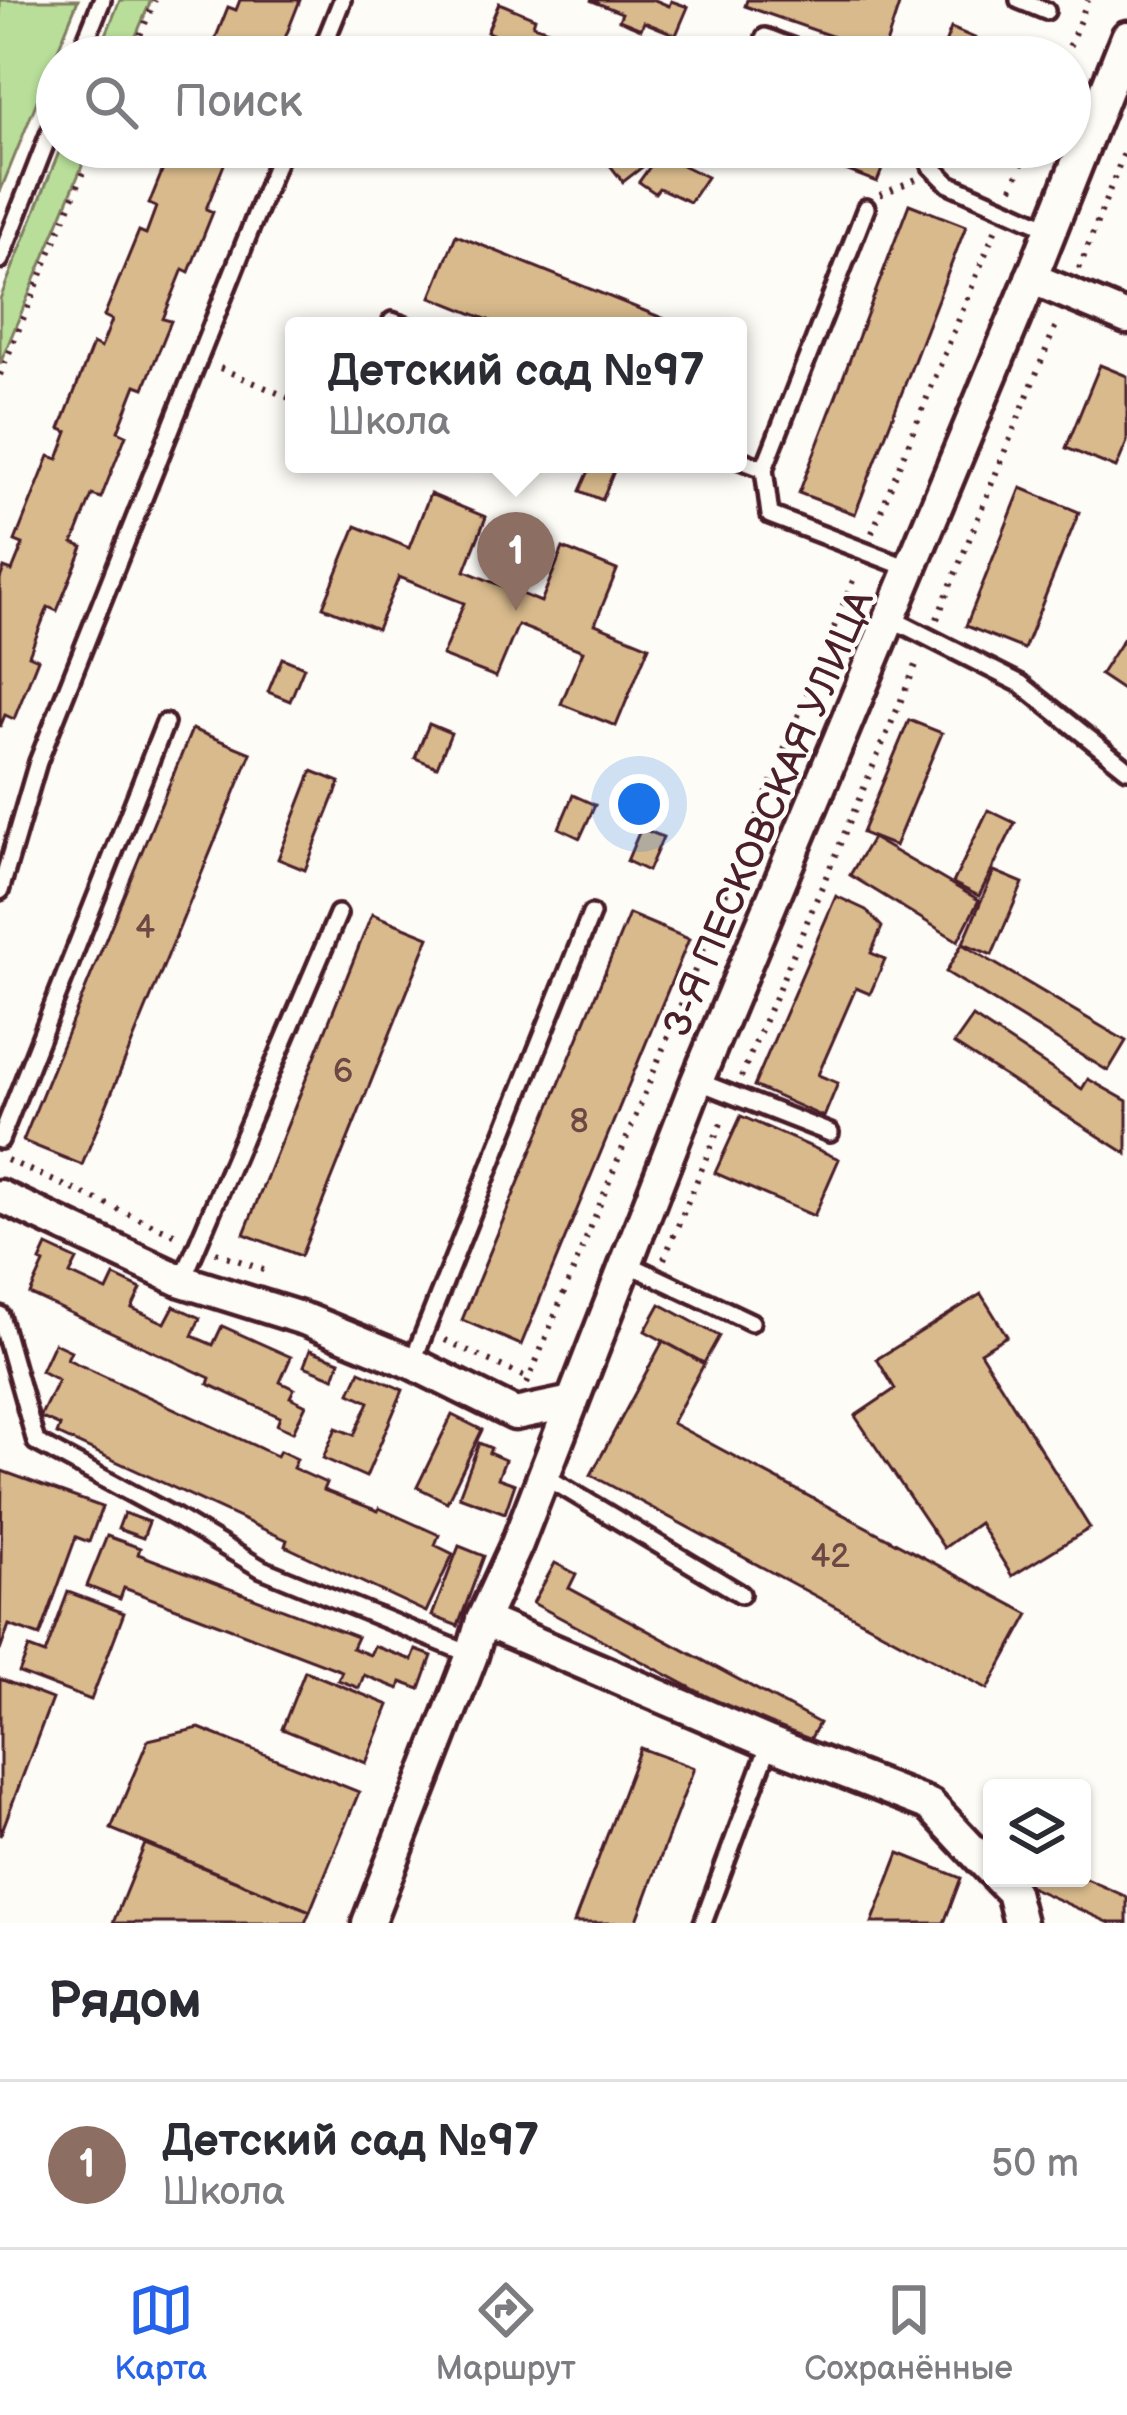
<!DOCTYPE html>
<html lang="ru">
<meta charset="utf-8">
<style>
:root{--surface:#fff;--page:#f2f2f3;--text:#2b2b33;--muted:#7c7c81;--line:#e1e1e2;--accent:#2563eb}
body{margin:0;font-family:"Balsamiq Sans",sans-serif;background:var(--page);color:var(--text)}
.controls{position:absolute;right:36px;bottom:36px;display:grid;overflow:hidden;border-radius:12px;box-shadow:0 3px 9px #0004}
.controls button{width:108px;height:108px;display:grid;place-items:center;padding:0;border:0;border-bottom:3px solid var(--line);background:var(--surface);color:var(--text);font:60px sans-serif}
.you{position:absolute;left:639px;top:804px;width:42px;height:42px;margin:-30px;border:9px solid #fff;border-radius:50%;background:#1a73e8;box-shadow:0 0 0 18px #1a73e833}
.badge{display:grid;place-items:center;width:78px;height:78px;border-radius:50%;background:var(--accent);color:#fff;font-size:39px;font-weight:700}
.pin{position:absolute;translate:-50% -99px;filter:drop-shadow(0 3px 6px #0008)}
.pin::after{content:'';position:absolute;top:63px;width:42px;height:36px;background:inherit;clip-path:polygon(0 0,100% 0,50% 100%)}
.popup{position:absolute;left:285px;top:317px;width:462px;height:156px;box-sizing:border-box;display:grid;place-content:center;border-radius:12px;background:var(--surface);filter:drop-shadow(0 3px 9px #0005);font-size:39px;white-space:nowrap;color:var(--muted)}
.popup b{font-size:45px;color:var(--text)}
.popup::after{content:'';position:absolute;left:50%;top:100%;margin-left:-24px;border:24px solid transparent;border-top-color:var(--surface)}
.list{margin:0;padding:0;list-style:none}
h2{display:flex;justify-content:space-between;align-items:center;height:156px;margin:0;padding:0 48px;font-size:51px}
h2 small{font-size:39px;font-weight:400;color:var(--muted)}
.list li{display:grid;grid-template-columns:78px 1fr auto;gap:36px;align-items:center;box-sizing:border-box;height:168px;padding:0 48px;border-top:3px solid var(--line)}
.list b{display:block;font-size:45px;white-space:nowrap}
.list p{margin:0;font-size:39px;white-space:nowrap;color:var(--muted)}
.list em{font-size:39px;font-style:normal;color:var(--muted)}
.icon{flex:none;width:66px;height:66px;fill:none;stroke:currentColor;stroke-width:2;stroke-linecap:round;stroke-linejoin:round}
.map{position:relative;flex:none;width:1127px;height:1923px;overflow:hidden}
.search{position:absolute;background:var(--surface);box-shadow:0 3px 9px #0004;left:36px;right:36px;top:36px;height:132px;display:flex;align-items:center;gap:30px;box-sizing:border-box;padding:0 42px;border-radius:66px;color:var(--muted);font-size:45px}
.sheet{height:324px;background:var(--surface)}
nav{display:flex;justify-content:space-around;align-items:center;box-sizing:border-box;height:168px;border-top:3px solid var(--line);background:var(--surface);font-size:33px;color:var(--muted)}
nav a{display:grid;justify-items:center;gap:6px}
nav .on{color:var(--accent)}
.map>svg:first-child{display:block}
</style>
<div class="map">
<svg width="1127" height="1923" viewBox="0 0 1127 1923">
<rect width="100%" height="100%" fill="#fdfcf7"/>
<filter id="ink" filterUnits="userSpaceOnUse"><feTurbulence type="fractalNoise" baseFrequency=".00833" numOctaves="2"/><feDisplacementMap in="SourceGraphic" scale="24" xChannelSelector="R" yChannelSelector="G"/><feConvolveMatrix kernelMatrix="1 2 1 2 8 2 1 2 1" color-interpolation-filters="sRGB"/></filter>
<g filter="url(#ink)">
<g fill="#b8de99" stroke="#817e62" stroke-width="3">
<path d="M0,0H78L0,192Z"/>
<path d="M120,0H151L127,57H97Z"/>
<path d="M61,147H90L0,364V299Z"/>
</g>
<g fill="#d8ba8c" stroke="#4a1f2b" stroke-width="3">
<path d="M240,0H300L280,51L271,47L267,57H208L228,7L236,10Z"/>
<path d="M590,0H655L669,6L671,1L688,7L676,35L644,22L641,29L619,20L622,13Z"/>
<path d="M747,0H894L900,2L883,54L745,6Z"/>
<path d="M499,3L535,18L533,25L579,40L572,57H548L530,49L527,57H497L505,39L487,32Z"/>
<path d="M951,28L977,39L969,57H940Z"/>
<path d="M172,147H242L236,160L227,157L206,209L213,212L189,272L183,269L163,319L171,321L144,388L136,385L118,431L126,435L101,498L92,495L73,543L83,547L57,611L48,607L29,655L38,659L14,719L5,715L0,727V579L4,568L12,571L23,544L15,541L49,456L58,459L68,432L60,429L93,344L101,348L112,320L104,316L139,231L146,234L156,207L149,204Z"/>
<path d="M611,147H647L654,158L623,182L602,155Z"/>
<path d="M786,147H891L877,182Z"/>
<path d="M659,154L707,177L690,202L659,188L655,193L639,182Z"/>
<path d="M909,204L966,226L855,514L799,493Z"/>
<path d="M456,235L682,326H503L431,297Z"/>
<path d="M1100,365L1127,376V442L1116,468L1066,448Z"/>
<path d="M592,464L616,466L602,500L580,491Z"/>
<path d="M1021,488L1079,512L1024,649L966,626Z"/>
<path d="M430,494L486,517L465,571L541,602L563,548L617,570L595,624L649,646L616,726L561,704L583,651L518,625L496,677L442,656L464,603L399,577L377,629L323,607L356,526L409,548Z"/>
<path d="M1127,633V693L1100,675Z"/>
<path d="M282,658L304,667L290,701L268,692Z"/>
<path d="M909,720L942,733L895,846L862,833Z"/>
<path d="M429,724L451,733L437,767L415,758Z"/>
<path d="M192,729L251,753L82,1165L23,1141Z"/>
<path d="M312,771L340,782L305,870L278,859Z"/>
<path d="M573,795L595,805L580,838L559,828Z"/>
<path d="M988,810L1015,823L979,896L953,883Z"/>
<path d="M641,828L663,837L648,871L627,861Z"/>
<path d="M872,838L979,900L958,941L850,875Z"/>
<path d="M994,871L1023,883L992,955L963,943Z"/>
<path d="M836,896L866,910L882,927L871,953L885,959L870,994L856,988L818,1075L838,1083L824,1117L754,1086Z"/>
<path d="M372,914L429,937L301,1256L244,1234Z"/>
<path d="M629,914L689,939L521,1345L462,1320Z"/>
<path d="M962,944L1126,1041L1108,1071L946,972Z"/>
<path d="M973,1017L1082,1089L1088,1079L1127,1101V1154L954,1044Z"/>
<path d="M741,1116L839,1159L814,1216L715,1173Z"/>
<path d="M47,1246L77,1260L70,1274L107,1291L114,1276L141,1289L132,1308L165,1323L174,1306L200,1318L192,1336L213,1345L222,1326L291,1357L280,1382L294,1389L290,1397L306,1405L293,1432L277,1425L280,1417L208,1384L210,1378L30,1294L44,1263L40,1261Z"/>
<path d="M981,1294L1007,1336L980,1352L1090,1528L1012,1576L979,1523L944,1548L855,1416L895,1389L877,1359Z"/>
<path d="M660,1304L719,1336L704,1363L645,1331Z"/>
<path d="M663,1341L704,1364L672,1423L1029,1614L988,1689L591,1475Z"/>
<path d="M54,1343L71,1351L67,1359L277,1456L280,1451L297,1459L293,1468L326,1483L323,1490L378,1511L379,1508L439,1535L435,1545L453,1554L426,1612L285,1546L287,1540L57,1434L60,1426L40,1417L58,1380L41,1371Z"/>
<path d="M310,1350L340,1361L334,1378L304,1366Z"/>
<path d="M360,1371L403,1390L366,1477L323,1458L336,1428L354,1435L369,1402L350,1393Z"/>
<path d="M452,1415L482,1430L447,1502L417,1487Z"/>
<path d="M479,1443L491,1448L489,1453L505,1460L498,1478L515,1484L505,1513L459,1496Z"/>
<path d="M2,1471L102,1507L89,1542L76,1537L40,1636L9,1625L0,1651Z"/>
<path d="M124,1513L149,1522L143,1538L118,1529Z"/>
<path d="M107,1536L140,1548L138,1554L357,1637L352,1648L370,1655L374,1646L412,1660L416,1650L432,1656L420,1689L401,1682L399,1689L364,1675L359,1688L338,1680L342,1671L124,1588L120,1599L87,1586Z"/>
<path d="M459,1546L484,1556L458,1626L432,1616Z"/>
<path d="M555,1563L576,1574L569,1588L819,1723L805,1749L533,1603Z"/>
<path d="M68,1592L124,1613L91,1700L19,1673L29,1648L45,1654Z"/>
<path d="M305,1671L389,1705L366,1763L282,1729Z"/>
<path d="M0,1679L52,1699L0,1836Z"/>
<path d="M199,1728L359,1792L310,1911L111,1829L148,1740Z"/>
<path d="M640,1748L694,1768L636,1923H574Z"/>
<path d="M145,1844L310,1911L305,1923H113Z"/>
<path d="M899,1853L961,1878L944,1923H872Z"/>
<path d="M1082,1877L1127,1897V1923H1110L1010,1878Z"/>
</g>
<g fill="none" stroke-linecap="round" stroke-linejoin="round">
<g stroke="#4a1f2b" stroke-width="24">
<g id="service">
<path d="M1019,0L1046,11"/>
<path d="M765,37L817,57"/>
<path d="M79,57L102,0"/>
<path d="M319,57L342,0"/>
<path d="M927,147L931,166L949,184L1051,229"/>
<path d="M0,260L57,114"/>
<path d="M392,321L406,326"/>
<path d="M738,459L764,469L770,515L911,569"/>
<path d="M764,469L866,208"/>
<path d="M890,618L1021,684L1127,769"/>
<path d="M0,891L38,762L283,147"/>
<path d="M697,1081L830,1133"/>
<path d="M0,1140L165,723"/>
<path d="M626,1263L751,1322"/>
<path d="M182,1281L338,914"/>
<path d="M0,1315L36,1442L175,1517L262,1569L472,1655"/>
<path d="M412,1363L591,914"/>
<path d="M543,1475L741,1594"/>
<path d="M703,1923L770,1743"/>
</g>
</g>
<g stroke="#4a1f2b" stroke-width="39">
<g id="minor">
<path d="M1031,278L1127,318"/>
<path d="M0,1196L182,1281L307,1320L412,1363L515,1414L572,1402"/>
<path d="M482,1620L770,1743L930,1805L992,1871"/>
<path d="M998,1878L1012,1892L1020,1923"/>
<path d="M368,1923L472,1655L482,1620L517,1544L697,1081L1033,274L1127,37"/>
</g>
</g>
<g stroke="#4a1f2b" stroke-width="6" stroke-dasharray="3 9" stroke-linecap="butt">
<path d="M131,57L155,0"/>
<path d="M1065,57L1088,0"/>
<path d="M1012,188L1029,147"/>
<path d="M880,195L916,179"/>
<path d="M1079,269L1127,145"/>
<path d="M220,368L294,400"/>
<path d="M0,375L94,147"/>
<path d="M872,533L996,228"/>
<path d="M937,619L1058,320"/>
<path d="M741,1077L919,658"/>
<path d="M7,1160L176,1235"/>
<path d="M216,1252L271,1273"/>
<path d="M664,1259L724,1116"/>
<path d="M445,1340L529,1379"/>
<path d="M527,1384L856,573"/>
</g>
<use href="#service" stroke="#fdfcf7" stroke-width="15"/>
<use href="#minor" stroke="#fdfcf7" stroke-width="30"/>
</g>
</g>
<g text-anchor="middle" stroke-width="9" stroke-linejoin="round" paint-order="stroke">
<g font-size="33" fill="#6e4643">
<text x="145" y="938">4</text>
<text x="343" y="1082">6</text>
<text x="579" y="1132">8</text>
<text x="830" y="1567">42</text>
</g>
<g font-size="39" fill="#4a1f2b" stroke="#fdfcf7">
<text transform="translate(767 813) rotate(-67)" y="14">3-Я ПЕСКОВСКАЯ УЛИЦА</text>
</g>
</g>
</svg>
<div class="controls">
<button><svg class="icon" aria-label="layers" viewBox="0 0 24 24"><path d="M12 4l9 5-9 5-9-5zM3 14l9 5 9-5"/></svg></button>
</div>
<div class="you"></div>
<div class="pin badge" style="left:516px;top:611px;background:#8d6e63">1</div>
<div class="popup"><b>Детский сад №97</b>Школа</div>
<div class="search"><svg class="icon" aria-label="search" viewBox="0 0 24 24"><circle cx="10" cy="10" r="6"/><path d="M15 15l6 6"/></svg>Поиск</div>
</div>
<section class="sheet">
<h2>Рядом<small></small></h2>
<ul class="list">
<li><span class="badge" style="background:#8d6e63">1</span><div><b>Детский сад №97</b><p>Школа</p></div><em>50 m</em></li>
</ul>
</section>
<nav>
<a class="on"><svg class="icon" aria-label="map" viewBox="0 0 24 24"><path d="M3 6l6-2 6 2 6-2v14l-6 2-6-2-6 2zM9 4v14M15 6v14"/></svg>Карта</a>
<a><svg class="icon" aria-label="directions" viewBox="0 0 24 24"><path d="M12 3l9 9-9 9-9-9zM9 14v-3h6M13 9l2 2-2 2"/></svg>Маршрут</a>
<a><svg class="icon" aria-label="saved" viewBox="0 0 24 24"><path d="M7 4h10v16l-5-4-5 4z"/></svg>Сохранённые</a>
</nav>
